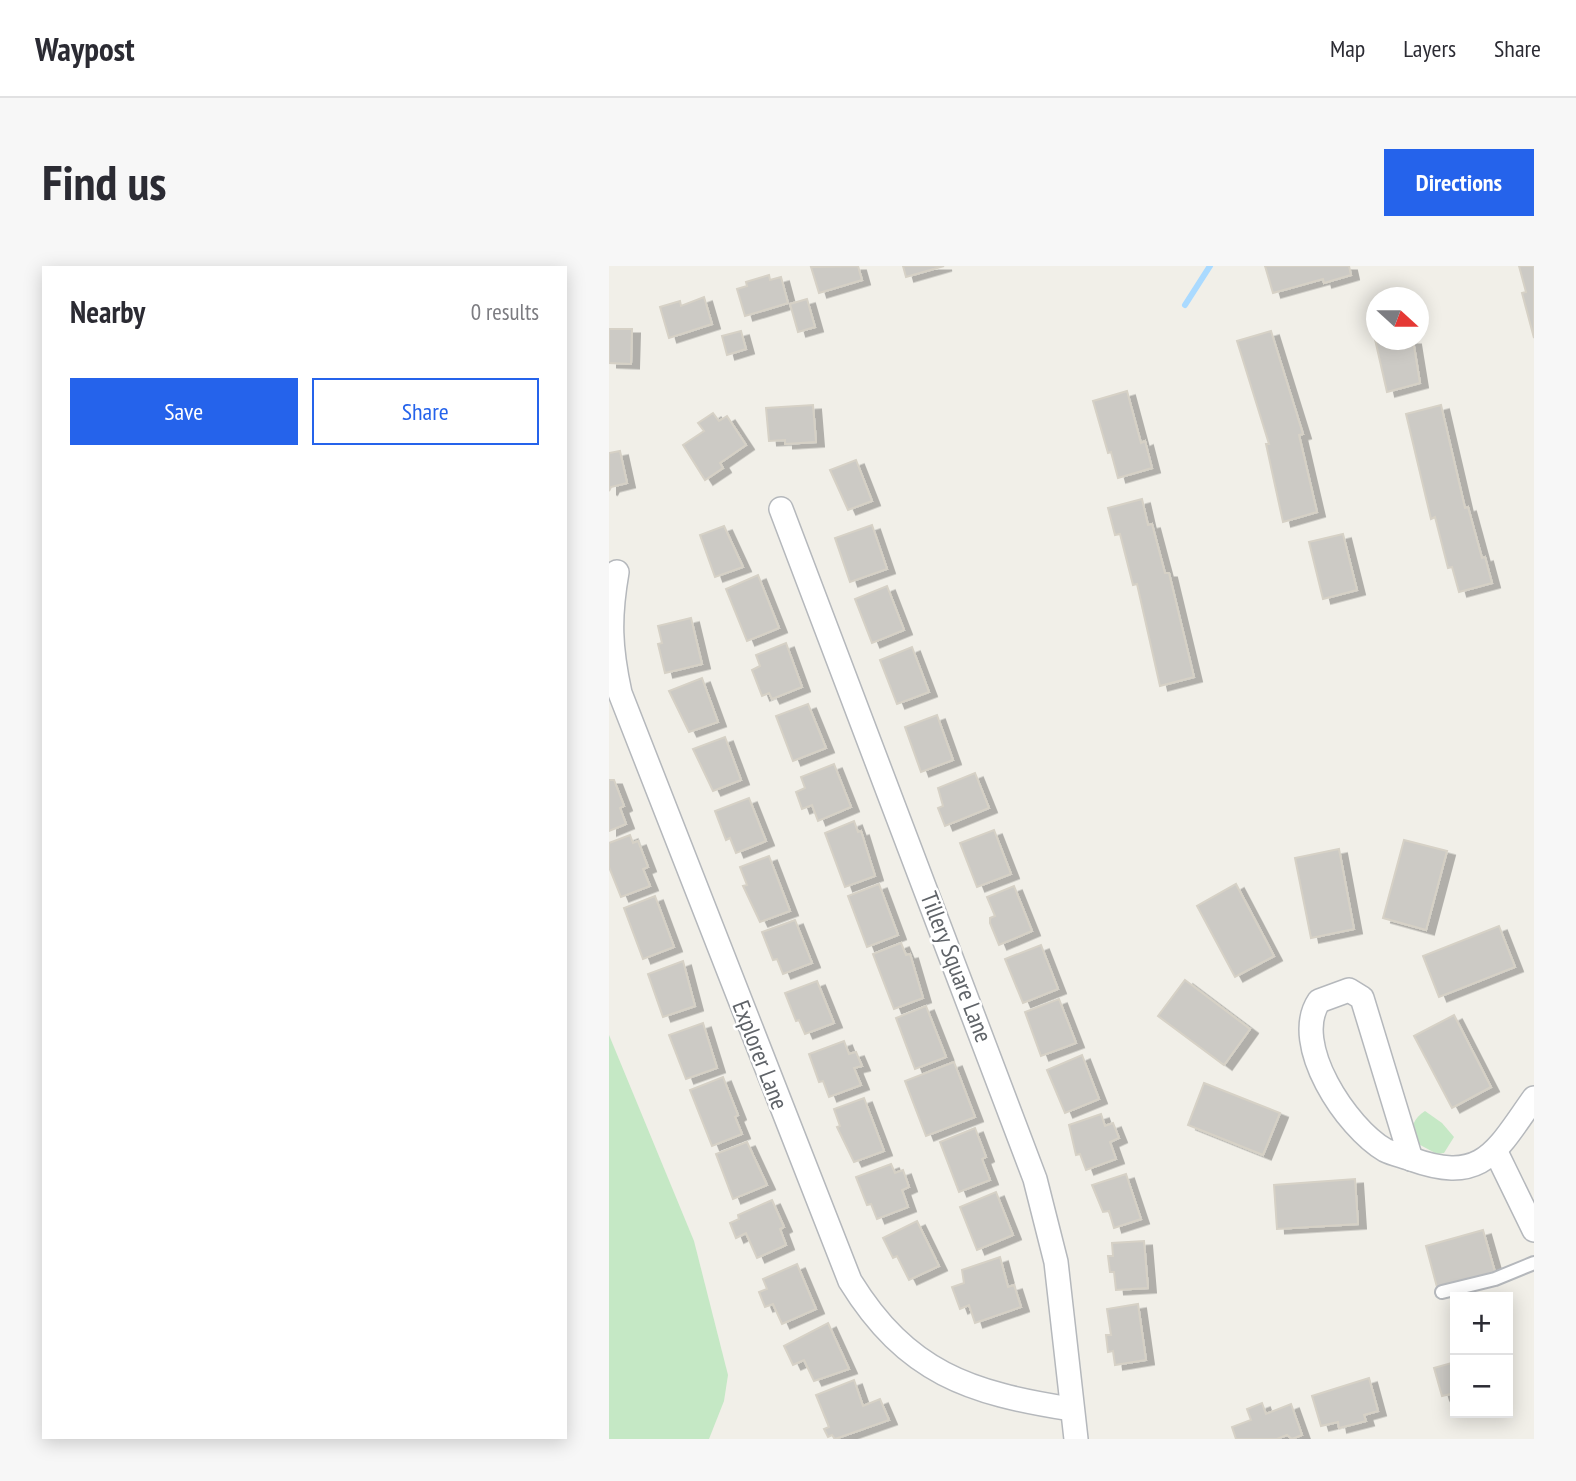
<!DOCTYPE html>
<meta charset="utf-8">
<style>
:root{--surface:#fff;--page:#f7f7f7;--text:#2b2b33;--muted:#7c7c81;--line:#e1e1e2;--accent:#2563eb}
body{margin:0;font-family:"PT Sans Narrow",sans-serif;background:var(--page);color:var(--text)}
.controls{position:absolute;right:21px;bottom:21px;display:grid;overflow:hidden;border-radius:0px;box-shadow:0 4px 18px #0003}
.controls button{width:63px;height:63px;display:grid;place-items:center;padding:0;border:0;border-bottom:2px solid var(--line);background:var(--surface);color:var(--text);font:35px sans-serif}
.compass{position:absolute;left:757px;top:21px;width:63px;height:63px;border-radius:50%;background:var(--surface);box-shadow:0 4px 18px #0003;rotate:111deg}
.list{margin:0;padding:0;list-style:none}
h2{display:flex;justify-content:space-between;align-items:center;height:91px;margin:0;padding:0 28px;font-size:30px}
h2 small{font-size:23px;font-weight:400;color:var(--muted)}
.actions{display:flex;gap:14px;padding:21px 28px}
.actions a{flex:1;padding:16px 0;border:2px solid var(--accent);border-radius:0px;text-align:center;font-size:24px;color:var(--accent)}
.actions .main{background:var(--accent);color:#fff}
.map{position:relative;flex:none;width:925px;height:1173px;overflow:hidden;border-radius:0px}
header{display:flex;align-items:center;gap:42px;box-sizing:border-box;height:98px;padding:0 35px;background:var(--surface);border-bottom:2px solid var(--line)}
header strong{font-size:33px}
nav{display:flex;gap:38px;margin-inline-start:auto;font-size:24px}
.intro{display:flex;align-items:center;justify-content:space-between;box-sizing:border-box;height:168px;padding:0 42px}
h1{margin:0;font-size:49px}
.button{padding:18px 32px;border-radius:0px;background:var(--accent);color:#fff;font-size:24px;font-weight:700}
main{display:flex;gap:42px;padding:0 42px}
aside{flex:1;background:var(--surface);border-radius:0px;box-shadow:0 4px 18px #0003}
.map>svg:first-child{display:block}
</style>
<header>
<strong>Waypost</strong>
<nav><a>Map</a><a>Layers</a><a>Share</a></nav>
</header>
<div class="intro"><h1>Find us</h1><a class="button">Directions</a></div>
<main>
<aside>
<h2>Nearby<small>0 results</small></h2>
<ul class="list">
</ul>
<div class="actions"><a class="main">Save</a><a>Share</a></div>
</aside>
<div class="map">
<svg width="925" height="1173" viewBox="0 0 925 1173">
<defs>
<filter id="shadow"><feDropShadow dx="8" dy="4.5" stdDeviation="0" flood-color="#0004"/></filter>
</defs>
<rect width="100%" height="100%" fill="#f1efe8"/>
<g fill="#c5e8c5">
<path d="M0,769L85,975L119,1109L115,1135L100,1173H0Z"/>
<path d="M816,845L833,857L845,871L835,887L828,888L802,874C801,862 805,852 816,845Z"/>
</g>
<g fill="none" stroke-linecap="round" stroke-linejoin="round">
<path stroke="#aadaff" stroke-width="6" d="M576,39L601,0"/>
</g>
<g fill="#cccac5" stroke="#d6d1c6" stroke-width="2" filter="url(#shadow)">
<path d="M249,0L253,14L210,27L202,1Z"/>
<path d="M294,0H335L297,11Z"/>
<path d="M656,0H740L742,9L715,17L714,13L664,27Z"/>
<path d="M910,0H925V72L913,27L917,26Z"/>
<path d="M160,9L161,14L172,11L179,37L136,50L128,23L138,20L137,16Z"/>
<path d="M95,31L103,58L60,72L51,41L71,35L72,40Z"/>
<path d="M198,33L206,61L189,66L181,38Z"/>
<path d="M768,45V74H804L811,117L778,126L760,47Z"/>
<path d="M0,63H23L22,98L0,97Z"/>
<path d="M132,65L137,83L118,89L113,70Z"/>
<path d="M662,65L694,168L690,169L708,246L674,256L657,178H660L628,75Z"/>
<path d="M518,125L532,177L536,175L543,202L509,212L502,186L499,187L484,135Z"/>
<path d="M204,139L207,176L176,178V174L160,175L157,142Z"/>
<path d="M832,139L856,242L859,241L873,292L876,291L883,317L850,326L843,301L839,302L826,251L822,253L797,148Z"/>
<path d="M104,147L110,155L118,150L137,179L111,197L114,202L96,214L74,179L95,165L89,157Z"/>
<path d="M11,185L18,217L2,221L0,225V187Z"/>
<path d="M247,194L263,235L239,244L221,204Z"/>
<path d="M533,233L539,259L543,258L556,307H560L585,411L551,420L528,318L524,319L511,268L506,269L499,242Z"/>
<path d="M263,259L278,303L241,316L226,272Z"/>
<path d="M115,260L134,301L106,311L91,269Z"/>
<path d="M734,268L748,324L714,333L700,276Z"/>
<path d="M149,309L170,362L138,375L117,323Z"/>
<path d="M278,320L295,364L263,377L246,333Z"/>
<path d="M82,352L93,398L56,407L49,378L53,377L49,360Z"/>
<path d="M177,377L193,421L163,433L160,427L153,430L143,404L151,400L147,389Z"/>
<path d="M303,381L320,426L288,438L271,394Z"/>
<path d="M93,412L109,456L80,466L60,425Z"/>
<path d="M199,438L217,482L184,495L167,450Z"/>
<path d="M328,449L344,494L312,506L296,461Z"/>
<path d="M116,471L132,514L104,525L84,483Z"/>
<path d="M225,498L242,541L209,555L203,539L193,543L187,526L196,522L192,511Z"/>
<path d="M366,507L380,542L336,560L329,542L334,540L329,522Z"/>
<path d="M0,514H5L15,540L11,542L17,558L0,565Z"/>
<path d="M140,532L157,575L127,587L121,572L117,574L106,545Z"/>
<path d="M245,555L249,566L252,565L266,610L236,621L216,567Z"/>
<path d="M385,564L402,608L368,621L351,577Z"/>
<path d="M21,569L24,577L29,575L39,601L34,603L41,620L12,631L0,601V577Z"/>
<path d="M795,574L838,585L817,664L774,652Z"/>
<path d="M730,583L745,663L702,672L686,592Z"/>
<path d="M160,590L181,645L151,656L134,620L138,619L131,601Z"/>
<path d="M270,618L289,669L258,681L239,630Z"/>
<path d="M627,618L665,690L626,711L588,640Z"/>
<path d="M405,620L423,665L390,679L381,657V652L386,650L378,631Z"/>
<path d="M46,630L65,681L34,693L15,642Z"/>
<path d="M186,654L203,697L174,708L168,693L164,694L153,666Z"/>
<path d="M890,660L906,701L830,731L814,690Z"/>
<path d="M292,677L297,689L301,688L314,732L285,743L264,688Z"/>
<path d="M432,679L449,723L414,737L396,693Z"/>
<path d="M74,695L86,740L54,751L39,708Z"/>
<path d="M576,714L641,763L615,799L549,750Z"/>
<path d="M208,715L225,757L196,768L190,754L187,755L176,727Z"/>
<path d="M450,733L467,777L432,790L416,746Z"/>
<path d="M317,740L337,791L306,803L287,752Z"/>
<path d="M845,749L882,821L843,842L805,770Z"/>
<path d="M94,757L108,802L77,813L60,769Z"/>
<path d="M235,775L240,788L247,786L253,800L245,802L252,819L220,831L214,815L210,816L200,788Z"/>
<path d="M473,789L490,833L456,847L438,804Z"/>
<path d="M345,796L366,851L317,870L296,815Z"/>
<path d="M114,811L129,849L126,851L133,868L103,880L81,824Z"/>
<path d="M595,817L671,847L654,889L579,859Z"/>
<path d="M255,832L275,885L245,896L228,861L231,860L225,843Z"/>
<path d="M492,848L496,860L504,857L510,872L501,876L507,893L477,904L471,888L467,889L460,859Z"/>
<path d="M366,862L377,891L373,893L381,914L350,926L331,876Z"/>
<path d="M138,876L158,919L124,933L107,888Z"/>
<path d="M282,898L286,907L294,904L300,921L293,924L299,941L268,953L262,938L258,939L247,911Z"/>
<path d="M517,908L532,953L505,962L500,945L494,946L483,919Z"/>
<path d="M746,913L749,958L668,963L665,919Z"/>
<path d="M387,926L404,969L368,984L351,941Z"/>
<path d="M163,934L175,961L171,963L177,979L148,992L137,967L127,972L121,957L130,953L129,949Z"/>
<path d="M308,955L330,1000L300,1014L288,990L284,992L274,972Z"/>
<path d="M874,964L886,1006L828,1021L817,980Z"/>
<path d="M535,975L539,1022L507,1024L505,1006H501L499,990H504L503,977Z"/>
<path d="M391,991L399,1021L405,1019L412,1041L366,1057L360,1039L351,1043L343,1021L355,1017L353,1004Z"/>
<path d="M188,998L207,1043L173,1058L164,1038L156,1041L150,1026L158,1023L154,1013Z"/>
<path d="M529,1038L537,1094L506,1099L504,1085L499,1086L497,1069H502L498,1043Z"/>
<path d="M219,1057L240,1103L205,1115L195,1094L184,1099L175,1080Z"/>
<path d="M846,1096V1127L833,1130L825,1102Z"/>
<path d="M760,1112L769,1145L755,1149L757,1155L730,1162L729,1156L712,1160L703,1130Z"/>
<path d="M245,1114L254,1140L271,1133L280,1154L226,1173L223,1169L219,1171L215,1163L220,1161L207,1129Z"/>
<path d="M653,1137L657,1148L682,1138L693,1169L683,1173L678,1169L668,1173H627L623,1161L642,1154L638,1143Z"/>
</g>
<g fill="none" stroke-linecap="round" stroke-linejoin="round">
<g stroke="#b5b8bc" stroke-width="16">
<path id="service" d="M833,1026L886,1013L925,997"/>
</g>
<g stroke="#b5b8bc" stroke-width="26">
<g id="minor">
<path d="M172,243L426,913L447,996L467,1173"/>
<path d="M8,306C0,352 1,381 11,427L241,1015C298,1107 360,1127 462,1143"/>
<path d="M740,724L753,732L802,893C794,890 784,888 776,884C738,862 681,778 710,735Z"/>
<path d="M887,886L925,964"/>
<path d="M802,893C874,919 887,885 925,832"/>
</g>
</g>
<use href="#service" stroke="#fff" stroke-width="12"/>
<use href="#minor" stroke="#fff" stroke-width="23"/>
</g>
<g text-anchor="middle" stroke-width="5" stroke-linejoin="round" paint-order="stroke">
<g font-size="24" fill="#5f6368" stroke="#fff">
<text transform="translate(347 701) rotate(69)" y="8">Tillery Square Lane</text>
<text transform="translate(151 789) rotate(69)" y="8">Explorer Lane</text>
</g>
</g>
</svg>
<div class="controls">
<button>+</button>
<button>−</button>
</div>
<svg class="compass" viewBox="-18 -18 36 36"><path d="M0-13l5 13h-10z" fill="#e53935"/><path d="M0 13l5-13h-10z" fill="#7c7c81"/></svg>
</div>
</main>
